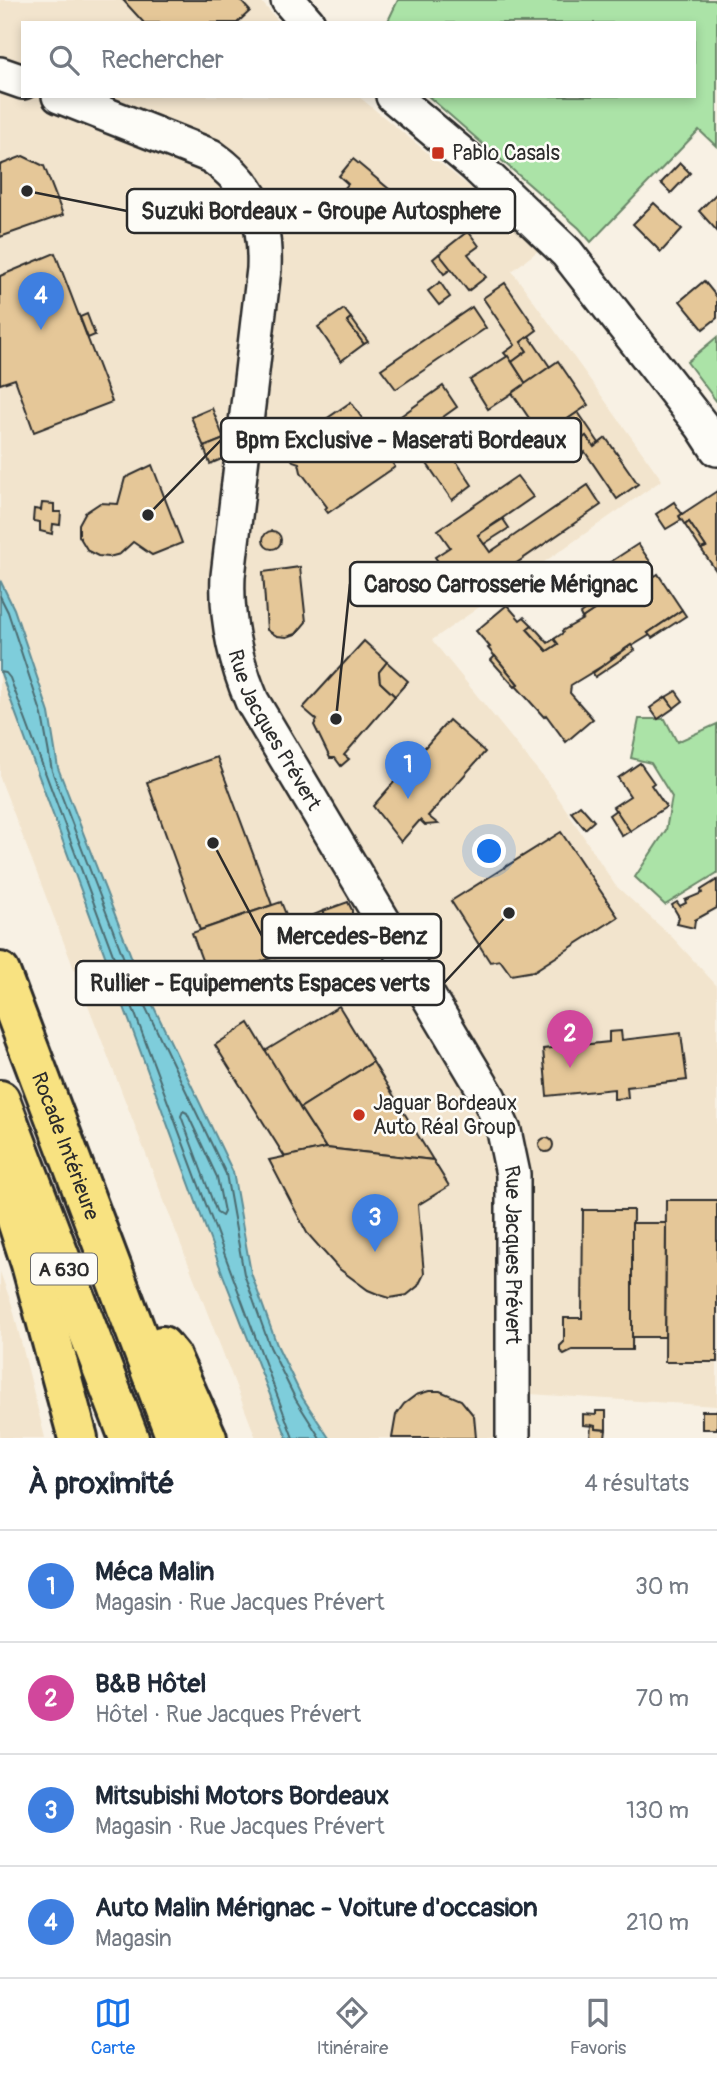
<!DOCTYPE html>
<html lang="fr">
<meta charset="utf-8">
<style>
:root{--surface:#fff;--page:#f6f6f7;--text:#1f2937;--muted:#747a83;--line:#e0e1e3;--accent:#1a73e8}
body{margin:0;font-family:Pangolin,sans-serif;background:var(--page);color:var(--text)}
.you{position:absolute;left:490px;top:852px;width:24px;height:24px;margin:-18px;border:5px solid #fff;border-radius:50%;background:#1a73e8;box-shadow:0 0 0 10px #1a73e833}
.badge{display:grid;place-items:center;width:46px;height:46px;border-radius:50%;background:var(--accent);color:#fff;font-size:23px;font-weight:700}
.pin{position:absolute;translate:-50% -58px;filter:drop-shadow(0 2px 4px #0008)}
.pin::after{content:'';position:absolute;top:37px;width:24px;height:21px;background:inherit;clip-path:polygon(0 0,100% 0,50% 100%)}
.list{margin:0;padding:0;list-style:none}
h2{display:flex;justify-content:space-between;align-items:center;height:91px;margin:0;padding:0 28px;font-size:30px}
h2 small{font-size:23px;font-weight:400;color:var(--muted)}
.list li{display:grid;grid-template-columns:46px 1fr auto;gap:21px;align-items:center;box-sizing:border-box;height:112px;padding:0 28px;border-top:2px solid var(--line)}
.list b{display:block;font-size:26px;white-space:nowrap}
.list p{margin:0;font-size:23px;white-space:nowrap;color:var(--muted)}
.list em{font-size:23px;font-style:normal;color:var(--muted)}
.icon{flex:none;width:38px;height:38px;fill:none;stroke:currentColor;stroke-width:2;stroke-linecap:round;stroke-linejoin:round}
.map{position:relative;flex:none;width:717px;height:1438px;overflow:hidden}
.search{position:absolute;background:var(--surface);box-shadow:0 4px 10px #0003;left:21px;right:21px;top:21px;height:77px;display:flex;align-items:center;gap:18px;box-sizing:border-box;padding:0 24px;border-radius:0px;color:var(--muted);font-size:26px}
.sheet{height:539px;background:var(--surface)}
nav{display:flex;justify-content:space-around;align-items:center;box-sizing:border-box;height:98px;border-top:2px solid var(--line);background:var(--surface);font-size:19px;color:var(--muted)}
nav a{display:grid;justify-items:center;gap:4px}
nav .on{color:var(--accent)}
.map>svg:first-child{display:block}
</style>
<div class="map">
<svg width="717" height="1438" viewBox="0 0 717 1438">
<rect width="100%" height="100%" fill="#f8f1e4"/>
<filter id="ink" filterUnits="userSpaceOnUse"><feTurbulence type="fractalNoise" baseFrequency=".0143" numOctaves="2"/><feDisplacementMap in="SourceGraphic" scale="14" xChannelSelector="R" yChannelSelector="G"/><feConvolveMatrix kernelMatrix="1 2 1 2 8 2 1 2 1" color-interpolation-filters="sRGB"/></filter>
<g filter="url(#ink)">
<g fill="#f2e4cd">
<path d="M0,0H260L280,23H23V96H358L543,247L512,271L662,480L432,640L552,788L615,885L673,938L717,986V1406L514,1393L513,1438H256L0,778Z"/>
<path d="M0,1272L12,1305L45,1438H0Z"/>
</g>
<g fill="#abe3a7" stroke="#6b8769" stroke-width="2">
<path d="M398,0H717V147L699,130L591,242L579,228L428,96H694V23H387Z"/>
<path d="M717,337V402L687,362Z"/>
<path d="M639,719H665L677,742L717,724V873L665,905L635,877L666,830L672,797L651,763L631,758Z"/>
</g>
<path fill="#7ecddb" stroke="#5d8c95" stroke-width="2" d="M0,580L14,609L49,713L58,768L138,974L233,1172L251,1273L277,1345L302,1397L329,1438H287L223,1275L0,671Z"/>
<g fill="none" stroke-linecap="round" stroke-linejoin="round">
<g stroke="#4c6c71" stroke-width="2">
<path d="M0,596L8,612L42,715L52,771L131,977L226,1174L244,1274L270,1347L296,1400L320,1438"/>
<path d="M0,672L6,673L10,678L293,1438"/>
<path d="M183,1111L187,1113L217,1177L224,1212L222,1216L217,1213L181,1116Z"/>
</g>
</g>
<g fill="#e5c798" stroke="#2b2b2b" stroke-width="2">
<path d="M123,0H240L250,11L237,23H144Z"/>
<path d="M23,156L44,166L63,215L0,237V165Z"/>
<path d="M353,159L401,199L383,221L344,189L348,184L339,176Z"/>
<path d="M680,163L690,173L671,193L661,183Z"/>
<path d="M717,193V231L699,211Z"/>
<path d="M654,203L682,229L661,252L633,224Z"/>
<path d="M468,231L479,246L468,254L486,277L468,291L439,254Z"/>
<path d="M55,253L112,402L34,432L15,379L0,384V276Z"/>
<path d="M439,254L451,269L444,274L433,259Z"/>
<path d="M704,281L717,297V318L703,329L680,301Z"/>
<path d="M440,282L450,297L439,305L428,291Z"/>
<path d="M505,283L537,330L521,342L527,351L512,362L504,353L515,345L483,298Z"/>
<path d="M472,307L486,328L396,389L381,369Z"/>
<path d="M344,309L351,318L347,321L364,344L341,361L318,327Z"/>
<path d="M87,314L95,335L88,338L80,317Z"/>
<path d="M351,318L368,342L364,344L347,321Z"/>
<path d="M529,336L550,367L526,384L512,362L527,351L521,342Z"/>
<path d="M508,356L526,384L488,409L470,380Z"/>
<path d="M558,361L588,405L542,437L512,393Z"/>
<path d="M443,386L457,407L412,439L398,418Z"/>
<path d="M351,402L395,467L328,513L325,509L327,507L301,472L299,463L293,461L284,448Z"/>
<path d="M212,408L224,439L204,447L191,417Z"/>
<path d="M578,412L599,443L594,447L586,436L567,450L553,429Z"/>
<path d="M586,436L594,447L606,438L638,484L617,499L585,452L574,460L567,450Z"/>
<path d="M224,439V458L210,464L204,447Z"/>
<path d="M442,440L472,485L452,500L421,455Z"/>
<path d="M152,465L182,543L152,555L133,542L120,554L109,557L98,556L88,551L79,536V524L85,513L100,503L118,504L125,478Z"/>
<path d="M517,476L533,497L478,535L490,552L588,485L601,505L463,600L435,557L450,547L438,530Z"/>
<path d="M717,491V572L701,549L706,547L689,522L685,525L679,516Z"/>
<path d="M674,502L682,514L679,516L681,520L666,529L656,514Z"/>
<path d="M42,503L54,504V512H61L60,525L53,524L52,534L40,531V522L33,521L34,509L41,510Z"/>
<path d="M503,519L509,528L484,544L478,535Z"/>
<path d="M689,522L706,547L701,549L685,525Z"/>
<circle cx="272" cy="540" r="9"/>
<path d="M638,544L651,563L648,566L655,576L658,574L682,610L648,633L650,635L632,646L631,645L611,658L612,660L571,685L570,693L593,719L566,742L546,715L544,717L516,686L518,684L488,648L490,647L476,631L507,605L520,620L524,617L532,625L527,629L547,651L558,644L554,639L563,633L562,631L583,619L582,618L616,595L607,582L603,584L595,572Z"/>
<path d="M300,567L306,622L296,634L287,637L277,636L267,630L263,572Z"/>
<path d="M611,587L616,595L582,618L580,614L607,595L605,591Z"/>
<path d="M682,610L686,616L652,638L648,633Z"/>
<path d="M532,625L548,643L554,639L558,644L547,651L527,629Z"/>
<path d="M364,641L387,662L379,672L380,682L395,696L344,755L349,759L341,766L335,758H330L314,725L317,720L303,708Z"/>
<path d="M631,645L635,650L595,677L593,673Z"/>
<path d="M495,656L518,684L515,687L491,660Z"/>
<path d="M387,662L408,681L395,696L380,682L379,672Z"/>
<path d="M676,691L683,701L674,708L666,697Z"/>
<path d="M666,697L674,708L658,719L650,708Z"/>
<path d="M449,720L485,752L428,816L438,824L425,825L420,820L401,842L373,806Z"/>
<path d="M217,757L272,905L200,930L147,782Z"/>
<path d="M640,763L654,783L651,785L666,807L630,831L613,807L630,796L618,778Z"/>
<path d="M580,805L594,821L585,829L571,812Z"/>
<path d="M616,810L630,831L622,836L609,815Z"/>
<path d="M561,832L618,917L534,971L511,975L500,960L490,962L451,901Z"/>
<path d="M717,880V908L695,920L694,928L677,924L679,917L672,905L677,902L680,906L686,903L685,900L702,893L701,890Z"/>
<path d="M281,902L299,947L210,982L192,933Z"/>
<path d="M348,902L352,910V922L333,932L323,911Z"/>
<path d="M323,911L333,932L316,938L309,917Z"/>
<path d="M339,1006L373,1062L300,1108L265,1051Z"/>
<path d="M249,1023L300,1108L326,1148L285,1157L215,1045Z"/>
<path d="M621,1031L622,1040L681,1033L687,1080L627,1087L628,1098L614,1099V1089L547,1096L543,1049L609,1042V1032Z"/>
<path d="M373,1062L433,1160L326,1148L300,1108Z"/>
<circle cx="546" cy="1145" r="7"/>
<path d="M326,1148L433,1160L449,1186L418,1205L424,1274L418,1286L407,1295L390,1298L380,1295L368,1290L338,1268L307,1233L269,1160Z"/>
<path d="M666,1200H717V1362H665Z"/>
<path d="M583,1210H633L632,1350H572L564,1354L560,1351V1346L564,1342V1318H582Z"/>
<path d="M632,1223H666L665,1337H632Z"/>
<path d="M429,1391H440L461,1400L474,1416L476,1438H392L396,1415L404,1404L416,1395Z"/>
<path d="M596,1411H606V1430L595,1429V1426L583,1425V1414L596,1415Z"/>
<rect x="702" y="1411" width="15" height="18"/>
<path d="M591,1425L595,1426V1429L606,1430L605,1438H590Z"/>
</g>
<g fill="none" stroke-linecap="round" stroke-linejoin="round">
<g stroke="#2b2b2b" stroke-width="38">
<g id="minor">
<path d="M288,0L308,23"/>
<path d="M0,74L23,82"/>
<path id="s1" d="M59,96L211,156C254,186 266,218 264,269L228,576C226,620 235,661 252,701L489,1098L504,1131L513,1174V1438"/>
<path d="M393,96L476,166L567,253L702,426L717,449"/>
</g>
</g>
<g stroke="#2b2b2b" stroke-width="44">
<g id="highway">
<path id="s2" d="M0,972L176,1438"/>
<path d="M0,1100L129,1438"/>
<path d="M2,1174L31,1264L78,1438"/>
<path d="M162,1346L171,1357L207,1438"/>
</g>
</g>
<use href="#minor" stroke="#fdfcf7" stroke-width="33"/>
<use href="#highway" stroke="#f8e281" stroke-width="38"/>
</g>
</g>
<g fill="#c8321e" stroke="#fdfcf7" stroke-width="2.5">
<rect x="431" y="146" width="14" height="14" rx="3.5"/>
<circle cx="359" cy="1115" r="7"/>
</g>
<g text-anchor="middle" stroke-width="5" stroke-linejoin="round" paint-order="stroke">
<rect fill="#fdfcf7" stroke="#6a6a68" stroke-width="2" x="31" y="1253.5" width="66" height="31" rx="5"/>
<g font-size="19" font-weight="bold" fill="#2b2b2b">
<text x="64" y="1276">A 630</text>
</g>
<g font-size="21" fill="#2b2b2b" stroke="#fdfcf7" text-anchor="start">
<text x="452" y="160">Pablo Casals</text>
<text x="373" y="1110">Jaguar Bordeaux<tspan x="373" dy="24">Auto Réal Group</tspan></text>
</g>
<g font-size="21" fill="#2b2b2b" stroke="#fdfcf7">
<text dy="7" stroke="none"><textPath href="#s1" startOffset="768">Rue Jacques Prévert</textPath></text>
<text dy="7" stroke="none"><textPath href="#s2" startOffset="186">Rocade Intérieure</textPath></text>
<text dy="7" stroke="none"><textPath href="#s1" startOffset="1356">Rue Jacques Prévert</textPath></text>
</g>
</g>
<path fill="none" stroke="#2b2b2b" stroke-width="2.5" d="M27 191L127 211M148 515L221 440M336 719L350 584M213 843L262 936M509 913L444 983"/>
<g fill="#2b2b2b" stroke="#fdfcf7" stroke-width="2.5">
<circle cx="27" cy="191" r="7"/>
<circle cx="148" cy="515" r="7"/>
<circle cx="336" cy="719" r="7"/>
<circle cx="213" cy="843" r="7"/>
<circle cx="509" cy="913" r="7"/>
</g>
<g fill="#fdfcf7" stroke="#2b2b2b" stroke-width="2.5">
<rect x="127" y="189" width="388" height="44" rx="7"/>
<rect x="221" y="418" width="360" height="44" rx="7"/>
<rect x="350" y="562" width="302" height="44" rx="7"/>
<rect x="262" y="914" width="179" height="44" rx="7"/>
<rect x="76" y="961" width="368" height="44" rx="7"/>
</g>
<g font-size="23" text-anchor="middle" font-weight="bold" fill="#2b2b2b">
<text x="321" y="219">Suzuki Bordeaux - Groupe Autosphere</text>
<text x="401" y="448">Bpm Exclusive - Maserati Bordeaux</text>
<text x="501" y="592">Caroso Carrosserie Mérignac</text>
<text x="352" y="944">Mercedes-Benz</text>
<text x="260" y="991">Rullier - Equipements Espaces verts</text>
</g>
</svg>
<div class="you"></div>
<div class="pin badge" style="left:408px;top:799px;background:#3f7fe0">1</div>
<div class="pin badge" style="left:570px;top:1068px;background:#d1479c">2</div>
<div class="pin badge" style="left:375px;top:1252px;background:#3f7fe0">3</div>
<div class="pin badge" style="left:41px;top:330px;background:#3f7fe0">4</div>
<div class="search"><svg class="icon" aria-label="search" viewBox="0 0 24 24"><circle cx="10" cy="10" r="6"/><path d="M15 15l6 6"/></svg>Rechercher</div>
</div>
<section class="sheet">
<h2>À proximité<small>4 résultats</small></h2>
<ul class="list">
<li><span class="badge" style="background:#3f7fe0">1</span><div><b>Méca Malin</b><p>Magasin · Rue Jacques Prévert</p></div><em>30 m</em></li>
<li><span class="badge" style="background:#d1479c">2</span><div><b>B&amp;B Hôtel</b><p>Hôtel · Rue Jacques Prévert</p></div><em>70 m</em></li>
<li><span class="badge" style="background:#3f7fe0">3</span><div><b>Mitsubishi Motors Bordeaux</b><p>Magasin · Rue Jacques Prévert</p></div><em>130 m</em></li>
<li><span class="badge" style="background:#3f7fe0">4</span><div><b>Auto Malin Mérignac - Voiture d'occasion</b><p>Magasin</p></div><em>210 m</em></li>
</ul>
</section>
<nav>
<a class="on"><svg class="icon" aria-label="map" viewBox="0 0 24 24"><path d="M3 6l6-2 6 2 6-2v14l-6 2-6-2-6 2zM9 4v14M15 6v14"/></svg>Carte</a>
<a><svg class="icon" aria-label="directions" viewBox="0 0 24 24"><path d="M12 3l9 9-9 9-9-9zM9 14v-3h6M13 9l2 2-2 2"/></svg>Itinéraire</a>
<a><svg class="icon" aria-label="saved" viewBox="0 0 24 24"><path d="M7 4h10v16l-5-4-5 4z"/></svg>Favoris</a>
</nav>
